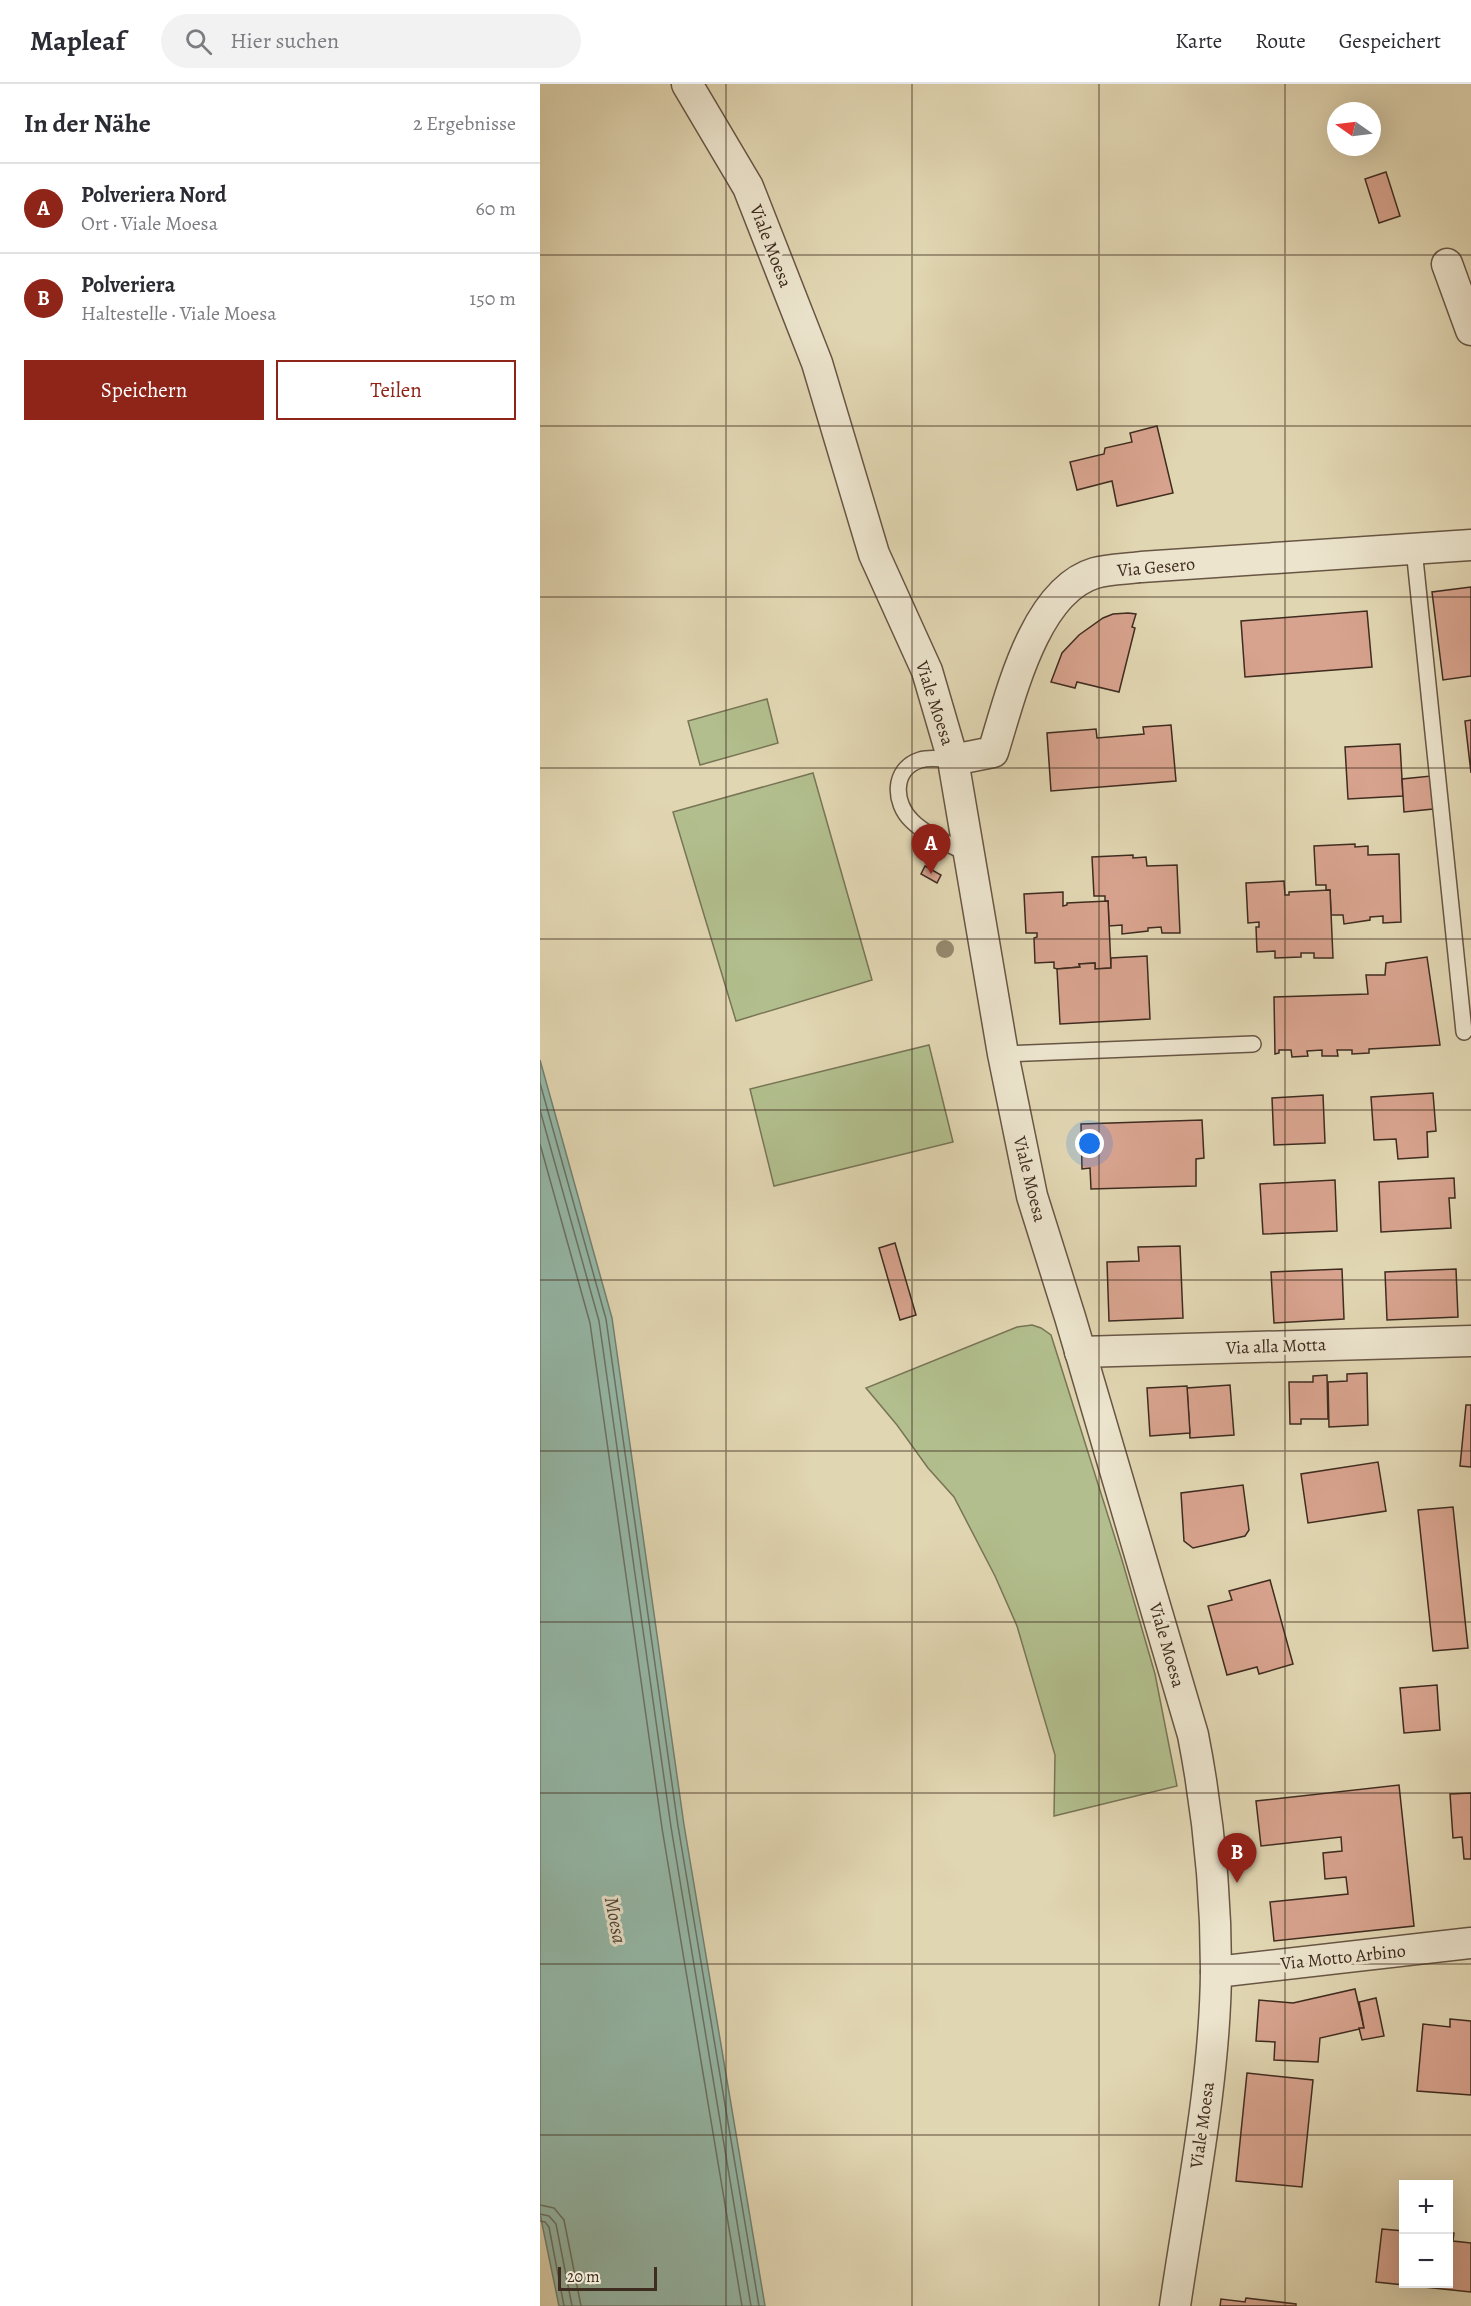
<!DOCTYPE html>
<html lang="de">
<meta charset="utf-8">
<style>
:root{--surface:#fff;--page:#f2f2f3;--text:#2b2b33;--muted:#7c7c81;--line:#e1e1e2;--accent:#8f2418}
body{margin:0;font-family:Alegreya,serif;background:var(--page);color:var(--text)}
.controls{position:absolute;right:18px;bottom:18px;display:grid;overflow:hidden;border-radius:0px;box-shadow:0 6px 24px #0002}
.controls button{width:54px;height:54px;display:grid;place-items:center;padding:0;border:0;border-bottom:2px solid var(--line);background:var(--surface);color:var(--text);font:30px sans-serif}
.compass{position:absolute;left:787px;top:18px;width:54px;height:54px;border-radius:50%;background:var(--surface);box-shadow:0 6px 24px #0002;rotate:284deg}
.scale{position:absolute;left:18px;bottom:15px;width:99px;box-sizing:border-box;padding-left:6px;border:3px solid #3f2c20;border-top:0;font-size:16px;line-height:21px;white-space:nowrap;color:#3f2c20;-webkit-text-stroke:4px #ece4cd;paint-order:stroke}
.you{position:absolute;left:550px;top:1060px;width:21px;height:21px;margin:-15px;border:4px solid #fff;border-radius:50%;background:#1a73e8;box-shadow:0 0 0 9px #1a73e833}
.badge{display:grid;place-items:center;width:39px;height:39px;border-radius:50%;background:var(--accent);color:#fff;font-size:20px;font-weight:700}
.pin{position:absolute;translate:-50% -50px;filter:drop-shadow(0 2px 3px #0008)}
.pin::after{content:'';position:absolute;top:32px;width:21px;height:18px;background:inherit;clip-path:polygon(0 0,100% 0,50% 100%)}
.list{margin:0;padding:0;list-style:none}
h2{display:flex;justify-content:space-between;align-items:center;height:78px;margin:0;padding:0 24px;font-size:26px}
h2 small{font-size:20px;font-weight:400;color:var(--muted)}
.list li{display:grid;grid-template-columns:39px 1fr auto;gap:18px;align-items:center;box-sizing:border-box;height:90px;padding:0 24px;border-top:2px solid var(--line)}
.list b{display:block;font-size:22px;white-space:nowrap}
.list p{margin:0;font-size:20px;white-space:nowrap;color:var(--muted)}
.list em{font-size:20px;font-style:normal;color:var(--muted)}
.actions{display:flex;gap:12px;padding:18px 24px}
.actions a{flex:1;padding:14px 0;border:2px solid var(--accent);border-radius:0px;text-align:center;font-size:21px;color:var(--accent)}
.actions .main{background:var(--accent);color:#fff}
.icon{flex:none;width:33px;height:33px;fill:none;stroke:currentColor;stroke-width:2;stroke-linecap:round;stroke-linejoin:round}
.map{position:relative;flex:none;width:931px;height:2222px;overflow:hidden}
header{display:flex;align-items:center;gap:36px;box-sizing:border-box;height:84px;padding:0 30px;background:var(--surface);border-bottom:2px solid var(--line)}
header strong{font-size:28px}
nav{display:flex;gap:33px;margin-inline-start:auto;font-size:21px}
.search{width:420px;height:54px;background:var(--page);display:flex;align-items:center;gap:15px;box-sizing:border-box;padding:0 21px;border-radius:33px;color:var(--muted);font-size:22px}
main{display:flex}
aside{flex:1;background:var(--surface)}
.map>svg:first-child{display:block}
</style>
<header>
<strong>Mapleaf</strong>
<div class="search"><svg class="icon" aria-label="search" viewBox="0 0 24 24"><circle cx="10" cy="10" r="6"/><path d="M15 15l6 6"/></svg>Hier suchen</div>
<nav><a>Karte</a><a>Route</a><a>Gespeichert</a></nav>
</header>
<main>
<aside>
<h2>In der Nähe<small>2 Ergebnisse</small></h2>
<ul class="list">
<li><span class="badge">A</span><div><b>Polveriera Nord</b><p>Ort · Viale Moesa</p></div><em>60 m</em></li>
<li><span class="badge">B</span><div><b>Polveriera</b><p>Haltestelle · Viale Moesa</p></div><em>150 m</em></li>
</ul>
<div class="actions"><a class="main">Speichern</a><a>Teilen</a></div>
</aside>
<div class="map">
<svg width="931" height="2222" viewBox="0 0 931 2222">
<rect width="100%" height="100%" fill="#e1d6b2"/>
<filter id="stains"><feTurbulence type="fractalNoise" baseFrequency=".00333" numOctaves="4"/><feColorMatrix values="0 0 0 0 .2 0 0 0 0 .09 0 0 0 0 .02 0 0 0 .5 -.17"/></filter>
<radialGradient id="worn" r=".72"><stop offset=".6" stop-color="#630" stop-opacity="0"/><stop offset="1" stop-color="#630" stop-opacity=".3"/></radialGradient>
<g fill="#b2be8d" stroke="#787556" stroke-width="1.5">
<path d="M227,615L238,659L160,681L148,637Z"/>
<path d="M273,689L332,896L196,937L133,728Z"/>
<path d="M389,961L413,1058L234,1102L210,1005Z"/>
<path d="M492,1241L501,1244L511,1251L582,1476L615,1590L637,1702L514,1732L515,1671L477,1542L455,1492L414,1413L388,1384L357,1341L326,1304L477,1243Z"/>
</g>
<path fill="#95b9a9" stroke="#738172" stroke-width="1.5" d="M0,976L72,1234L144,1741L225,2222H19L0,2130Z"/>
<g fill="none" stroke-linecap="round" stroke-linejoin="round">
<g stroke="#6a7264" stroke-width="1.5">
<path d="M0,999L66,1235L138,1742L219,2222"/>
<path d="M0,1026L59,1237L131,1743L211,2222"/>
<path d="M0,1060L50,1239L122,1744L202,2222"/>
<path d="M0,2121L14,2124L24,2136L41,2222"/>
<path d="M0,2130L9,2132L16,2140L32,2222"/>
<path d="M0,2137L5,2138L9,2143L24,2222"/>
</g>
</g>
<g fill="#d8a38e" stroke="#3f2c20" stroke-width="1.5">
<path d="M846,88L860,132L839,139L825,95Z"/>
<path d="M617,342L633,409L577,422L572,397L537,406L530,378L564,370L565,364L592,358L590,349Z"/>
<path d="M931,503V592L903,596L892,508Z"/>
<path d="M827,527L832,583L705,593L701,537Z"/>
<path d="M588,529L596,530L592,543L595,544L579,608L537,598L535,604L511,598L522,569L539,551L563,534L573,530Z"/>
<path d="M931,636V689L925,637Z"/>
<path d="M631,641L636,697L511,707L507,649L556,645L557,654L604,650L603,643Z"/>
<path d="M860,660L863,712L808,715L805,663Z"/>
<path d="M891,692L893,725L864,728L862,695Z"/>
<path d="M815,760V763L828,762V771L859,770L861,838L843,839V832L830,833V836L804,840L803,831H791L790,806H786V801H776L774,762Z"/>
<path d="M593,771V774L606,773L607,782L637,781L640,849H622L621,843L608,844V847L582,850V841L569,842L568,817H565V812H554L552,773Z"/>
<path d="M385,782L401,791L397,799L381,790Z"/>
<path d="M744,797L745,811H749V808L790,806L793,874H774V869H761V873L735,874V867L717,868L716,843H719V838L708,839L706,799Z"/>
<path d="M523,808V822L527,821V819L568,817L571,884L555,885V879L539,880L540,883L517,885L514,884V878L495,879L494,854L497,853V849H486L484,810Z"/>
<path d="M607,872L610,935L520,940L517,885L540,883L539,880L555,879V885L571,884V874Z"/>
<path d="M887,873L900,961L829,965V969L812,970V966H797L798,972H782V966L767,967L768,972L752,973L751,966H739V969L735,970L734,913L828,910L826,891H845L846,879Z"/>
<path d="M893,1009L896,1047L887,1048L888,1073L858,1075L856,1055L834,1056L831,1013Z"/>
<path d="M783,1011L785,1059L734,1061L732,1014Z"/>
<path d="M662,1036L664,1074L656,1075V1102L551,1105L550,1084L542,1085L541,1040Z"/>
<path d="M914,1094L915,1114H909L911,1144L841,1148L839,1098Z"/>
<path d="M795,1096L797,1147L723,1150L720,1100Z"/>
<path d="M355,1159L376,1231L360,1236L339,1164Z"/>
<path d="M640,1162L643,1234L569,1237L567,1178L599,1177L598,1163Z"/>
<path d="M802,1185L804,1235L734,1239L731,1188Z"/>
<path d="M916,1185L918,1233L847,1236L845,1188Z"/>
<path d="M827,1289L828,1341L789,1343L788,1298L807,1297V1290Z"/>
<path d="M787,1291L788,1335H761V1340H750L749,1298H773V1292Z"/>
<path d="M690,1301L694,1351L650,1354L647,1304Z"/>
<path d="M647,1302L650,1349L610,1352L607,1304Z"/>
<path d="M926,1321H931V1383L920,1382Z"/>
<path d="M838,1378L846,1427L768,1439L761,1390Z"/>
<path d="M703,1401L709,1446L705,1452L653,1464L644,1457L641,1409Z"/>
<path d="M913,1423L928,1564L893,1567L878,1426Z"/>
<path d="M730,1496L753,1580L719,1590L717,1583L687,1591L668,1522L692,1516L689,1507Z"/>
<path d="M897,1601L900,1646L864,1649L860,1604Z"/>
<path d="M859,1701L874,1842L734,1857L730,1818L808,1810L806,1793L785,1795L783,1769L802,1767L801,1753L721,1762L716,1717Z"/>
<path d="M931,1709V1775H924L922,1753L913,1754L910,1710Z"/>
<path d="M815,1905L824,1944L780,1954L778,1978L734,1976L735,1958L716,1957L719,1916L753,1919Z"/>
<path d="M836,1914L844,1952L822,1956L819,1944H824L819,1918Z"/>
<path d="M910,1935L931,1937V2011L877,2007L883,1940L910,1943Z"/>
<path d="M707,1989L773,1996L762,2103L696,2097Z"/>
<path d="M842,2145L864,2147V2200H908V2148L914,2149L913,2157L931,2159V2208L836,2198Z"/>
<path d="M706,2214L756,2220V2222H680L681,2215L705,2218Z"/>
</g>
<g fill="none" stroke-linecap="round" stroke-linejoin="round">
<g stroke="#685644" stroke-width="18">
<g id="lane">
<path d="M874,465L924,948"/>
<path d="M413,676C403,675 390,673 380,676C352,685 353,719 372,737C387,752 410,760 428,770"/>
<path d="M463,970L713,960"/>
</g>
</g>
<g stroke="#685644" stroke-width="33">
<g id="street">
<path d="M147,0L208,103L277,279L334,470L387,587L413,676L463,970L492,1112L530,1233L653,1651C668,1728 676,1808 676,1887C675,1998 651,2112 635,2222"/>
<path d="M907,180L931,246"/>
<path d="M413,676L453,668C470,614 494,507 555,489C569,485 586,485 601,483L931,461"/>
<path d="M540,1268L931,1257"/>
<path d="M676,1888L931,1859"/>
</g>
</g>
<use href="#lane" stroke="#ece4cd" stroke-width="15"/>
<use href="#street" stroke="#ece4cd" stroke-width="30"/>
</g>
<circle fill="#95886e" cx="405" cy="865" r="9"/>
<path fill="none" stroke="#3f2c20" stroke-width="1.5" stroke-opacity="0.55" d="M186,0V2222M372,0V2222M559,0V2222M745,0V2222M0,171H931M0,342H931M0,513H931M0,684H931M0,855H931M0,1026H931M0,1196H931M0,1367H931M0,1538H931M0,1709H931M0,1880H931M0,2051H931"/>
<g text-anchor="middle" stroke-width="6" stroke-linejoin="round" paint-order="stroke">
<g font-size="18" fill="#3f2c20" stroke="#ece4cd">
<text transform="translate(231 162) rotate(69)" y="6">Viale Moesa</text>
<text transform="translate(616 483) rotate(-5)" y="6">Via Gesero</text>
<text transform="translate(395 619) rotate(72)" y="6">Viale Moesa</text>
<text transform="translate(490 1095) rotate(76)" y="6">Viale Moesa</text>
<text transform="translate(736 1262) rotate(-2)" y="6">Via alla Motta</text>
<text transform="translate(627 1561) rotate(74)" y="6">Viale Moesa</text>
<text transform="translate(803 1873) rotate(-6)" y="6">Via Motto Arbino</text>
<text transform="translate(662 2041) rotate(-82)" y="6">Viale Moesa</text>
</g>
<g font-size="20" font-style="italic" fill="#50483b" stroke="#ece4cd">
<text transform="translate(76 1836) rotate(79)" y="7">Moesa</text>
</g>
</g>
<rect width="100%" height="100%" filter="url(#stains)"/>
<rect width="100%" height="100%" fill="url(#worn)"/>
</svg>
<div class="controls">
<button>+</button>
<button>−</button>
</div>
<svg class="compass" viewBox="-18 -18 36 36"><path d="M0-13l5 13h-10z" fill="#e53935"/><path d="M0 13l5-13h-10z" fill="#7c7c81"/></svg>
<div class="scale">20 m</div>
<div class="you"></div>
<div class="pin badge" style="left:391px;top:790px">A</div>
<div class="pin badge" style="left:697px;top:1799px">B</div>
</div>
</main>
